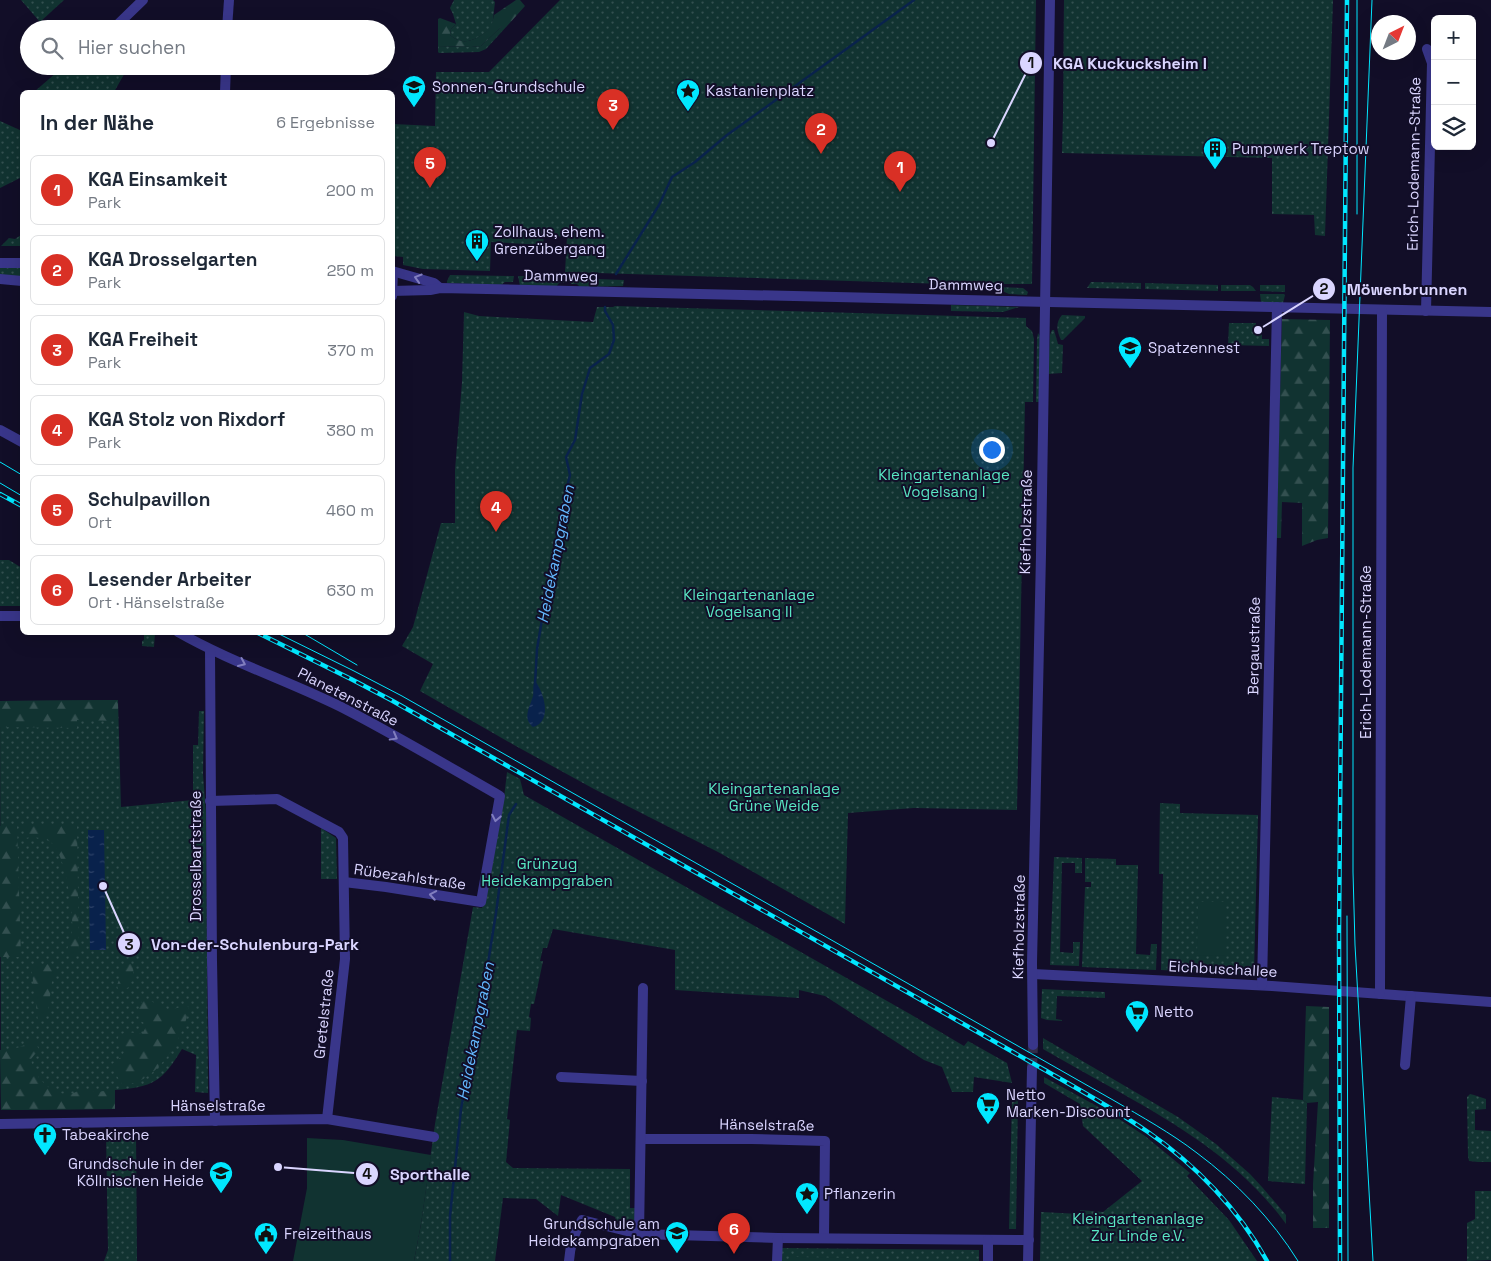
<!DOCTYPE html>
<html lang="de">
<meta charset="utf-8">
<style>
:root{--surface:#fff;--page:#f2f2f3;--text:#1f2937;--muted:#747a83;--line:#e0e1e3;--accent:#d93025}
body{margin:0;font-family:"Space Grotesk",sans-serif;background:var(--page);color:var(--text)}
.controls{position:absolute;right:15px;top:15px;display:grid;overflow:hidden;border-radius:8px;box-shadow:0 5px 20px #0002}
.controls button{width:45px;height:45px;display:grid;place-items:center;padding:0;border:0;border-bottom:1px solid var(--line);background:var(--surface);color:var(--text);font:25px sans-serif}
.compass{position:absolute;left:1371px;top:15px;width:45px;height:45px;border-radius:50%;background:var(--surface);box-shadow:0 5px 20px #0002;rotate:42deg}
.you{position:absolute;left:991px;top:449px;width:18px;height:18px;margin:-12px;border:4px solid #fff;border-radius:50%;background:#1a73e8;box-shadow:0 0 0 8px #1a73e833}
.badge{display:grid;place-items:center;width:32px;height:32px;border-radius:50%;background:var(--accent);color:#fff;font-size:16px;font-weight:700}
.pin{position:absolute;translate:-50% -41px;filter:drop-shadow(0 1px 2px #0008)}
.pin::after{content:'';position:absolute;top:26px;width:18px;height:15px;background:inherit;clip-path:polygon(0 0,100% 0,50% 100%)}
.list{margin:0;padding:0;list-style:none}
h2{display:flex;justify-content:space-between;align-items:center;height:65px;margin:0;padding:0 20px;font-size:21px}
h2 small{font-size:16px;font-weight:400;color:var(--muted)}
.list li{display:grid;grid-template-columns:32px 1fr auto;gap:15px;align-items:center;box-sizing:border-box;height:70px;margin:0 10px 10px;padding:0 10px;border:1px solid var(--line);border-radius:8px}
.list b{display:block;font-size:19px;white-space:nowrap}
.list p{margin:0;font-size:16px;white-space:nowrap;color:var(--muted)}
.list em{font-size:16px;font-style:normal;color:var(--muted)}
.icon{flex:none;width:28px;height:28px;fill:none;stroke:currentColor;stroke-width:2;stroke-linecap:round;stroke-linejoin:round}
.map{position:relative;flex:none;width:1491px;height:1261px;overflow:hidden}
.search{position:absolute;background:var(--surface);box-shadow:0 5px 20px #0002;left:20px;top:20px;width:375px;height:55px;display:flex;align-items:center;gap:12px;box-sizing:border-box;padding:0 18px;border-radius:28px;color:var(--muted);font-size:19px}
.panel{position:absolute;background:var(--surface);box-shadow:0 5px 20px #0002;left:20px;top:90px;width:375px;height:545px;border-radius:8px}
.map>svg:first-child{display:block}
</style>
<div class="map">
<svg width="1491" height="1261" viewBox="0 0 1491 1261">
<defs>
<pattern id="green-dots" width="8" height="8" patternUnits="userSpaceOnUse" patternTransform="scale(1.25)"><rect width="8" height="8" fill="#113331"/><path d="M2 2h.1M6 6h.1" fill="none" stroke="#335050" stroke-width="1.8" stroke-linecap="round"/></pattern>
<pattern id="forest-firs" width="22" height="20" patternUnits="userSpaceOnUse" patternTransform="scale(1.25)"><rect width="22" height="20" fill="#113331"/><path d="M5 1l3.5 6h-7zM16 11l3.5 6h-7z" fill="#335050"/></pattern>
<pattern id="water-ripples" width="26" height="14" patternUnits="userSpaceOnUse" patternTransform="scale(1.25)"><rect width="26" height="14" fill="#09224c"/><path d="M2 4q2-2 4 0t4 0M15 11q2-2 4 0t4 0" fill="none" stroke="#2c4167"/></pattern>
</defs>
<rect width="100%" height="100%" fill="#120e28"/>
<g fill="url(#green-dots)">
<path d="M21,0H64L40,22Z"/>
<path d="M454,0H493L495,2L492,28C479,38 464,48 450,35L451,29L456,24L453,14L450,8Z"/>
<path d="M560,0H1036L1032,284H945L565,272L567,237L544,235L543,245L491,242L490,271L423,269L403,265V257L393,256V124L435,126L436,72H489Z"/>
<path d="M1064,0H1333L1325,236L1315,235L1314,215L1272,214V158L1062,153C1064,102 1063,51 1064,0Z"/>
<path d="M502,26H507L486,49L479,52L439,53L438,52V46L471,47L481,46Z"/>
<path d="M64,66L93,68L95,66H127L126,71L114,92H34Z"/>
<path d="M246,66H305V74L246,73Z"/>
<path d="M0,121L22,131V177L0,188Z"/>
<path d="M21,235L22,236V246H1L9,238L15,239Z"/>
<path d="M0,267H22V277L0,276Z"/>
<path d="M450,275L514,276L513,282H505L501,285L447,283V281Z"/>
<path d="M518,276L565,277V283H559L556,287L520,286Z"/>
<path d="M571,278L624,280L623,286L580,287L577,284H571Z"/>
<path d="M1091,282L1141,283V289L1087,288Z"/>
<path d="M1145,283L1218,285V291L1145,289Z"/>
<path d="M1221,285H1250L1253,287L1256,291H1221Z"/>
<path d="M1260,285H1285V292L1260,291Z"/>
<path d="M996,287L1023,288L1028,292L1027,295L1009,294L995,288Z"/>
<path d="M1260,294H1284L1285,295L1283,303L1261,302Z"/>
<path d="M951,305L1019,307L1003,312L951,311Z"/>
<path d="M615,306L1026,318V326L1032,331L1034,339L1033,402H1025L1017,810L914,808L848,813L845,924L718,852L594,789L514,745L420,691L433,664L402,646L413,627L441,523H455V470L462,382L464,312L479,316L593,322L597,307H613Z"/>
<path d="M1062,315L1085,316V318L1063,340H1061C1057,331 1055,323 1062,315Z"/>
<path d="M1229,323H1256V332H1262V339H1269V346L1228,345Z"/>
<path d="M1052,330H1054L1058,344L1063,345L1062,373L1048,374L1050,335Z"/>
<path d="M1038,333L1040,336L1039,402H1036L1037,339Z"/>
<path d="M0,560H9L22,568V606H0Z"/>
<path d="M143,633H155L154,647L142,646V641L144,640V635H143Z"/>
<path d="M118,700L121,807L193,800V745H198L199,711H204L203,774L206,813L208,1093L195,1092L196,1055L182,1049C162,1082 153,1087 115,1090V1109L1,1110L0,701Z"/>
<path d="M507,772L520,779L524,795L910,1014L964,1046L968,1041L1007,1063L1012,1083L974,1077L973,1092H952L942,1067L924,1060L825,996L799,990V998L675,990V950L553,929L547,948H543L540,961H543L534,1004H531L529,1017L531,1018L530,1031L517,1030L507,1119L510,1120L506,1162L513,1168L630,1169V1208H636V1221L633,1224L616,1221L615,1217L561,1195L558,1216L536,1199L503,1198L495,1261H414L421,1224L435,1124L473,907L482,908L504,798Z"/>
<path d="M1160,803L1180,804V813L1258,815L1254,972L1251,975L1161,970L1163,874H1159Z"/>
<path d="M321,828L336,838L337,879H321Z"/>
<path d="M1054,857L1082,858V873H1075V863H1062L1060,952L1073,953V942H1080L1079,966L1050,965Z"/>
<path d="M1085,858L1116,859V865H1138L1136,954L1150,955L1151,944H1157L1156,970L1082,967L1085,887H1091V882H1085Z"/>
<path d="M1042,989L1105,992V998L1057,996L1056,1019L1062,1020V1021L1047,1020L1041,1018Z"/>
<path d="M1043,1038L1178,1117L1216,1144L1250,1174L1262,1187L1286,1215V1224C1243,1165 1185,1129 1123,1094C1096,1079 1069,1064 1043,1049Z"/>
<path d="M1044,1077L1113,1115L1145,1136L1190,1173L1187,1176L1229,1220L1257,1261H1040L1041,1212L1080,1214V1210L1103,1212L1142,1181L1083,1126L1080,1104L1044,1083Z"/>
<path d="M1470,1094L1474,1095L1486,1099V1109L1475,1110V1130L1491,1131V1162H1478L1469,1161L1468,1156L1467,1097Z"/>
<path d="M1012,1097H1018L1016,1229H1009Z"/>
<path d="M1272,1097L1303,1100L1307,1103L1305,1184L1268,1181Z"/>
<path d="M136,1133L137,1261H104L108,1250L106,1134Z"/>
<path d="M1475,1191H1491V1260L1467,1261V1223L1475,1219Z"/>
<path d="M782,1248L979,1250V1261H782Z"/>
</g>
<g fill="url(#forest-firs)">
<path d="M516,0H520L525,6L507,26H502L481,46L471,47L438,46V19L440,18L456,24L451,29L450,35C464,48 479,38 491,28L494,15Z"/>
<path d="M1282,319L1330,320L1328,538L1317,540L1302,546V503L1282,502L1281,538H1276Z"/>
<path d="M118,700V721L77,720V728L0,727V701Z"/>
<path d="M17,825L21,957H0V826Z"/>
<path d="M24,825H77L79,955L64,956C66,951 70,944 71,938C76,920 66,864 56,848C49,837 36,837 25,838Z"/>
<path d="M52,964L56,974L52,981L48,1011L38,1021L31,965Z"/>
<path d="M121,964H132C135,973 133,979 129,987L123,990L118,989L117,985L119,980Z"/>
<path d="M142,1001H151L162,1007L172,1010L185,1005L189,1007C185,1035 162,1074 134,1083C130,1084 126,1084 122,1084L115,1073L112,1064L121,1057L124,1052L117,1042L119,1035L127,1032L142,1034L146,1027L144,1023L139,1020L138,1011Z"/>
<path d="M1306,1006L1329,1007V1228H1313V1184L1318,1102L1307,1103L1303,1100Z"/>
<path d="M34,1039L40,1052L35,1054L31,1059C33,1080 63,1106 82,1088L96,1092L115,1090V1109L1,1110L0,1050C13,1050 24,1047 34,1039Z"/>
</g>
<g fill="#113331">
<path d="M1198,902H1225V956L1197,955Z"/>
<path d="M307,1138L343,1140L431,1155L421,1224L414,1261H293L307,1188Z"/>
<path d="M796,1257L852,1258V1261H796Z"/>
</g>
<g fill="url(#water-ripples)">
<path d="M535,681C544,692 553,722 533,727C522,718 530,707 533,696C534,691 532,686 535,681Z"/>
<path d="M88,830H104L106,950H90Z"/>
</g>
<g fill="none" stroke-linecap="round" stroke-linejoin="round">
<g stroke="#09224c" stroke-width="2.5">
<path d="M616,274L659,205L672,177L695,162L727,135L762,110L914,0"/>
<path d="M535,684L537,649L551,567L559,547L567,487L570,475L566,457L575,440L582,394L590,368L609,354L614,340L613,325L605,311V307"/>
<path d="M450,1261V1216L461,1109L488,963L496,913L509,815L516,804"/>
</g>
<path stroke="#302c48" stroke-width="10" stroke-dasharray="10 5" stroke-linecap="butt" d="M1032,1068L1033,1045"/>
<g stroke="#39368a" stroke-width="10">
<path d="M113,29L143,0"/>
<path d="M227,29L229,0"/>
<path d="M225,92L226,66"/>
<path d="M0,263H22"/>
<path d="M392,271L434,283L440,288"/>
<path d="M0,279L22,281"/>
<path d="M392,291L430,290L440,288L1491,312"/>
<path d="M392,296L393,272"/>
<path d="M1426,311L1432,63L1427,49"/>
<path d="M0,430L22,442"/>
<path d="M0,616H22"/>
<path d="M178,632C232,663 292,682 347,710C399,737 449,767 500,796L481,902L386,887L344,882"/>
<path d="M210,650L212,961L215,1121"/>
<path d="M210,801L277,799L339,832L343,838L345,959L327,1119"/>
<path d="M1033,974L1272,986L1491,1002"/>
<path d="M1262,985L1277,307"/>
<path d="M1380,994L1382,310"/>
<path d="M1033,1045L1032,963L1041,554L1050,0"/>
<path d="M1405,1065L1411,996"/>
<path d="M561,1077L642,1081"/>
<path d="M0,1124L327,1119L434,1137"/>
<path d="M642,1139H751L825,1141L824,1237"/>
<path d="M639,1234L643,988"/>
<path d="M569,1261C570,1245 574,1233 582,1220L639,1234L778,1238L1029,1240"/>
<path d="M777,1261L778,1238"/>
<path d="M988,1261V1240"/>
<path d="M1028,1261L1032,1068"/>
</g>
<g stroke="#01e7ff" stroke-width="1">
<path d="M1357,0V214"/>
<path d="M1372,0L1353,468V872L1355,945L1373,1261"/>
<path d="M0,462L22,475"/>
<path d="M0,483L22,496"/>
<path d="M275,632L354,671L402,696L1113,1100C1142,1117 1171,1133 1197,1153C1236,1182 1272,1219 1298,1261"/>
<path d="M301,632L357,665"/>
<path d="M1347,916L1348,1261"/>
</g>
<g stroke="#01e7ff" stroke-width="4.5">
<g id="rail">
<path d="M0,494L22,506"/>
<path d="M256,632L351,679L391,700L1043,1069C1078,1089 1114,1109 1148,1132C1196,1165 1239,1210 1267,1261"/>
<path d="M1340,1261L1339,932L1347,0"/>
</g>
</g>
<use href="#rail" stroke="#120e28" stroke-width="2.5" stroke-dasharray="8" stroke-linecap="butt"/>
</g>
<defs><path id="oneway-chevron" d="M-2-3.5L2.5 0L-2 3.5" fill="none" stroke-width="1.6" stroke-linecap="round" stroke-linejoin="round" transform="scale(1.25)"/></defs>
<g stroke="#817ebf">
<use href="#oneway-chevron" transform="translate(418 278) rotate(-163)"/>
<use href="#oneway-chevron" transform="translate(242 663) rotate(24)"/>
<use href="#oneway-chevron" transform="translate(394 737) rotate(29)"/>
<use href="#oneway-chevron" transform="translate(496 818) rotate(101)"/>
<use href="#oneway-chevron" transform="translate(433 895) rotate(-170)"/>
</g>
<defs>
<g id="school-pin" transform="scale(1.25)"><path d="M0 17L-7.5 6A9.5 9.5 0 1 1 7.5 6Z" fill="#01e7ff" stroke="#120e28"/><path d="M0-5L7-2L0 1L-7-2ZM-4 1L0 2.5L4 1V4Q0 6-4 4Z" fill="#111"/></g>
<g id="sight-pin" transform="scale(1.25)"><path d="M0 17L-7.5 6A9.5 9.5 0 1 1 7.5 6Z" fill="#01e7ff" stroke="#120e28"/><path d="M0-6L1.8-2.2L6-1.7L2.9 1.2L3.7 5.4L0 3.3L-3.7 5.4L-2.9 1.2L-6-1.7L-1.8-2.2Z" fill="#111"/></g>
<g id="building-pin" transform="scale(1.25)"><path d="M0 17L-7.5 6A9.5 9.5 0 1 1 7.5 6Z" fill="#01e7ff" stroke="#120e28"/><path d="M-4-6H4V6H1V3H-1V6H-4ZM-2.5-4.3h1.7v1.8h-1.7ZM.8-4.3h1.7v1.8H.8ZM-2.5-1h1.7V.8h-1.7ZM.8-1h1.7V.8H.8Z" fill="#111"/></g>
<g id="supermarket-pin" transform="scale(1.25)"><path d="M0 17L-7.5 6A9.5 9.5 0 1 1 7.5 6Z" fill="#01e7ff" stroke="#120e28"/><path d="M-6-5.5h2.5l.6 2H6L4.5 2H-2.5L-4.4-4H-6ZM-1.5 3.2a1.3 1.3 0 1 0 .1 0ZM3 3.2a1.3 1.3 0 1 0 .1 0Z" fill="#111"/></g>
<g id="church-pin" transform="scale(1.25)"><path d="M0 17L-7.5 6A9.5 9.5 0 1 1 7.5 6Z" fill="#01e7ff" stroke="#120e28"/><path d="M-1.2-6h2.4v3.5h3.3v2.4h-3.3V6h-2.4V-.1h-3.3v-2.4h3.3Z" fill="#111"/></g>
<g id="civic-pin" transform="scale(1.25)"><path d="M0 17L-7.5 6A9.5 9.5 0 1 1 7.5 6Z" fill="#01e7ff" stroke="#120e28"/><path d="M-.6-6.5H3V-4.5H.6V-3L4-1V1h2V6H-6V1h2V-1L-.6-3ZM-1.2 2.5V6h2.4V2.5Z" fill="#111"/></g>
</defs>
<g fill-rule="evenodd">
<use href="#school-pin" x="414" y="87"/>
<use href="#sight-pin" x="688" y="91"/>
<use href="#building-pin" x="1215" y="149"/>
<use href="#building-pin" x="477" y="241"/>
<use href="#school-pin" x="1130" y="348"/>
<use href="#supermarket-pin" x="1137" y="1012"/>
<use href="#supermarket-pin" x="988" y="1104"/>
<use href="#church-pin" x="45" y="1135"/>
<use href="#school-pin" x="221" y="1173"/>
<use href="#sight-pin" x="807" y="1194"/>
<use href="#school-pin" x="677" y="1233"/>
<use href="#civic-pin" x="266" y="1234"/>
</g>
<g text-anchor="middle" stroke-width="4" stroke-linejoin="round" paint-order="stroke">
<g font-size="15" fill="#dad5ff" stroke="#120e28" text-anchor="start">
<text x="432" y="92">Sonnen-Grundschule</text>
<text x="706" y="96">Kastanienplatz</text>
<text x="1232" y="154">Pumpwerk Treptow</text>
<text x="494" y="237">Zollhaus, ehem.<tspan x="494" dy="17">Grenzübergang</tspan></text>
<text x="1148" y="353">Spatzennest</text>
<text x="1154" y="1017">Netto</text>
<text x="1006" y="1100">Netto<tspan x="1006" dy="17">Marken-Discount</tspan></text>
<text x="62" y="1140">Tabeakirche</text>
<text x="204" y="1169" text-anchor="end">Grundschule in der<tspan x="204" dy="17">Köllnischen Heide</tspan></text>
<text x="824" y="1199">Pflanzerin</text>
<text x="660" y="1229" text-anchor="end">Grundschule am<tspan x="660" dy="17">Heidekampgraben</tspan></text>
<text x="284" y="1239">Freizeithaus</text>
</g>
<g font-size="15" fill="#dad5ff" stroke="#120e28">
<text transform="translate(1414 164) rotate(-89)" y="5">Erich-Lodemann-Straße</text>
<text transform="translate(561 276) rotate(1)" y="5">Dammweg</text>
<text transform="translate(966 285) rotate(1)" y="5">Dammweg</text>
<text transform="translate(1026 522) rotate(-89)" y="5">Kiefholzstraße</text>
<text transform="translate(1254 646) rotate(-89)" y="5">Bergaustraße</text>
<text transform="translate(1366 652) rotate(-90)" y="5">Erich-Lodemann-Straße</text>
<text transform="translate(348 697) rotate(27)" y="5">Planetenstraße</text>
<text transform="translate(196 856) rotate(-90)" y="5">Drosselbartstraße</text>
<text transform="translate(410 877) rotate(8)" y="5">Rübezahlstraße</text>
<text transform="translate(1019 927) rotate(-89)" y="5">Kiefholzstraße</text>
<text transform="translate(1223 969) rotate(3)" y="5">Eichbuschallee</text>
<text transform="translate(324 1014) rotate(-84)" y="5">Gretelstraße</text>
<text x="218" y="1111">Hänselstraße</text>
<text transform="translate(767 1125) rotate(1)" y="5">Hänselstraße</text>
</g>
<g font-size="15" fill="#59e7c3" stroke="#120e28">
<text x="944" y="480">Kleingartenanlage<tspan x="944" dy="17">Vogelsang I</tspan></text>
<text x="749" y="600">Kleingartenanlage<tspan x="749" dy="17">Vogelsang II</tspan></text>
<text x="774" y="794">Kleingartenanlage<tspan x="774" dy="17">Grüne Weide</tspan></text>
<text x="547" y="869">Grünzug<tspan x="547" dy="17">Heidekampgraben</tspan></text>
<text x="1138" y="1224">Kleingartenanlage<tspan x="1138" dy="17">Zur Linde e.V.</tspan></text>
</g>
<g font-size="16" font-style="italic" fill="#63b8ff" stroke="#120e28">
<text transform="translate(555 554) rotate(-79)" y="6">Heidekampgraben</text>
<text transform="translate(475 1031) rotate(-79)" y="6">Heidekampgraben</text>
</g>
</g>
<path fill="none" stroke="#dad5ff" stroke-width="2" d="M991 143L1031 63M1258 330L1324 289M103 886L129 944M278 1167L367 1174"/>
<g fill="#dad5ff" stroke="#120e28" stroke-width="2">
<circle cx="991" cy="143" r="5"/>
<circle cx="1258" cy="330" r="5"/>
<circle cx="103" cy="886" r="5"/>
<circle cx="278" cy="1167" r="5"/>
<circle cx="1031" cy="63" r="12"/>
<circle cx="1324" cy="289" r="12"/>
<circle cx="129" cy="944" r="12"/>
<circle cx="367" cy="1174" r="12"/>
</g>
<g font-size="15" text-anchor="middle" font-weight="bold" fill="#111">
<text x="1031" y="68">1</text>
<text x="1324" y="294">2</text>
<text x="129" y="950">3</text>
<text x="367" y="1179">4</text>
</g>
<g font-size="16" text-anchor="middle" font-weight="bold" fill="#dad5ff" stroke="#120e28" stroke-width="4" stroke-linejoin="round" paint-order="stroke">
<text x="1130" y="69">KGA Kuckucksheim I</text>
<text x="1407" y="295">Möwenbrunnen</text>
<text x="255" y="950">Von-der-Schulenburg-Park</text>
<text x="430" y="1180">Sporthalle</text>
</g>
</svg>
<div class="controls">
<button>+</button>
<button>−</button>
<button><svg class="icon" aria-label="layers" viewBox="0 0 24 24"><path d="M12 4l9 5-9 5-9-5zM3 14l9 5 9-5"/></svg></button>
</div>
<svg class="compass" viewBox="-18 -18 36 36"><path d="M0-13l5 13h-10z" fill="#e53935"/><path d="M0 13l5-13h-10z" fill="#747a83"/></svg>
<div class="you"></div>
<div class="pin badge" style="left:900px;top:192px">1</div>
<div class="pin badge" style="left:821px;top:154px">2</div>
<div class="pin badge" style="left:613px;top:130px">3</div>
<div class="pin badge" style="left:496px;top:532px">4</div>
<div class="pin badge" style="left:430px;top:188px">5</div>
<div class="pin badge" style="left:734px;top:1254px">6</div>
<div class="search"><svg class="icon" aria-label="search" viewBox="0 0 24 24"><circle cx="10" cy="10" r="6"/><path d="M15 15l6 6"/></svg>Hier suchen</div>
<section class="panel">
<h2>In der Nähe<small>6 Ergebnisse</small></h2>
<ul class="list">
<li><span class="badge">1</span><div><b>KGA Einsamkeit</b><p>Park</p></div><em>200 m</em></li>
<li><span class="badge">2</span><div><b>KGA Drosselgarten</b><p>Park</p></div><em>250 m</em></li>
<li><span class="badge">3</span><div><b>KGA Freiheit</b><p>Park</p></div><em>370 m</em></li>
<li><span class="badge">4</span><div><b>KGA Stolz von Rixdorf</b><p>Park</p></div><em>380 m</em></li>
<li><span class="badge">5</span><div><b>Schulpavillon</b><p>Ort</p></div><em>460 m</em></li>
<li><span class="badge">6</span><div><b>Lesender Arbeiter</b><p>Ort · Hänselstraße</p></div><em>630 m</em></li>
</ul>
</section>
</div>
